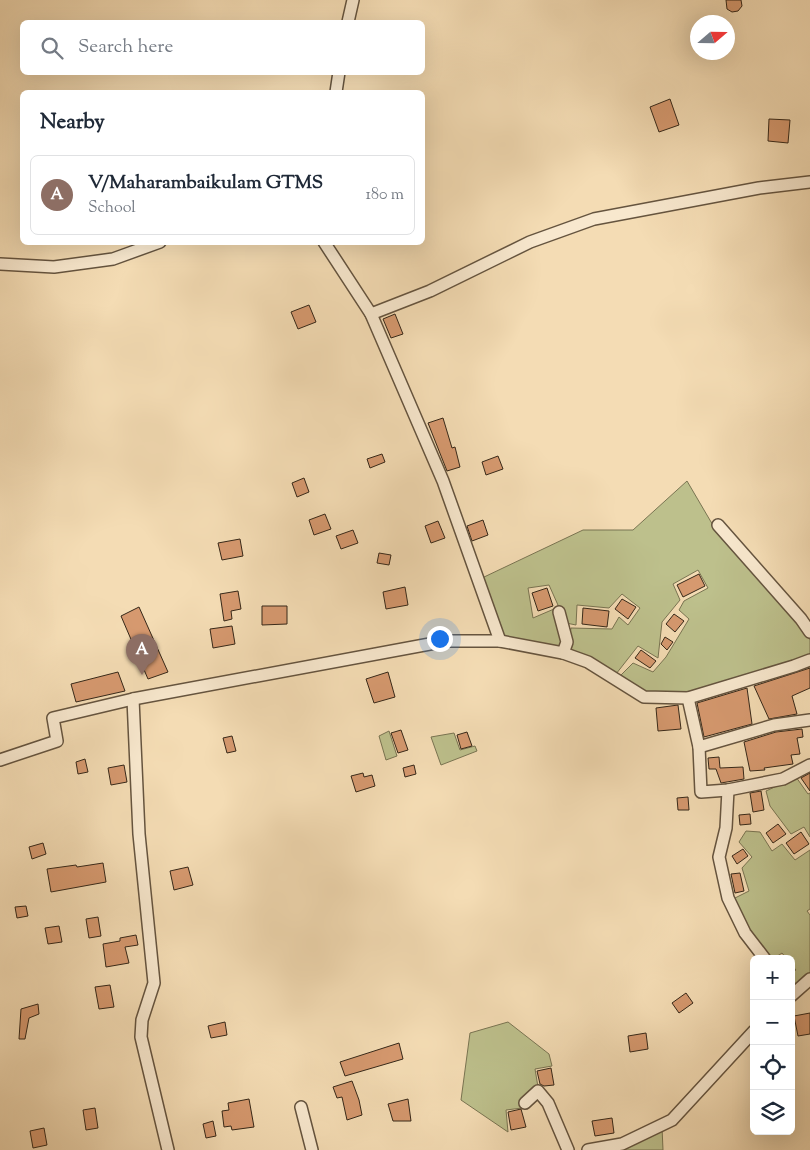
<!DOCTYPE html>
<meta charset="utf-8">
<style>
:root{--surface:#fff;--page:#f2f2f3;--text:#1f2937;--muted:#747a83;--line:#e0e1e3;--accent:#8f2418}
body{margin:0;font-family:"Sorts Mill Goudy",serif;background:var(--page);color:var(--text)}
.controls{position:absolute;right:15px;bottom:15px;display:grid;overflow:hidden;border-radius:8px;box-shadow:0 5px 20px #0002}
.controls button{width:45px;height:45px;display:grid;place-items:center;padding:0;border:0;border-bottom:1px solid var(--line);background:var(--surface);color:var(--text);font:25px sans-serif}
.compass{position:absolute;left:690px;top:15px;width:45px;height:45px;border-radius:50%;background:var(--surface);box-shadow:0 5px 20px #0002;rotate:70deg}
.you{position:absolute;left:439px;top:638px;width:18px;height:18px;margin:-12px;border:4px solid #fff;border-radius:50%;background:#1a73e8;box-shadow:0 0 0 8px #1a73e833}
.badge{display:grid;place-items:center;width:32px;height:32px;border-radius:50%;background:var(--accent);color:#fff;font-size:16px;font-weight:700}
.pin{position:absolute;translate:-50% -41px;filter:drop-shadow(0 1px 2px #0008)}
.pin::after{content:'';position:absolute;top:26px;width:18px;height:15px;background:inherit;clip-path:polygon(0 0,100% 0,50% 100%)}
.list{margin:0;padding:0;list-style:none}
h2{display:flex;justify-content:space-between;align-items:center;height:65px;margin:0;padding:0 20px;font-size:21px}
h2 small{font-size:16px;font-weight:400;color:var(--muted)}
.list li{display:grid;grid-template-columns:32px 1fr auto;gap:15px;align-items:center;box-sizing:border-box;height:80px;margin:0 10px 10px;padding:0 10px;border:1px solid var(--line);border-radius:8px}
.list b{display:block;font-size:19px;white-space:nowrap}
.list p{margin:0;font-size:16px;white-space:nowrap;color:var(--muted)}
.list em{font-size:16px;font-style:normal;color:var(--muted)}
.icon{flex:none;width:28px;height:28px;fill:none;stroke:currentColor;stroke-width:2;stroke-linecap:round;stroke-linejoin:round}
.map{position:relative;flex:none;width:810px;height:1150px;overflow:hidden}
.search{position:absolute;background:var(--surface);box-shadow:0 5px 20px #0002;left:20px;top:20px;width:405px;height:55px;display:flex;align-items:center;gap:12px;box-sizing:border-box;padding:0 18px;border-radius:8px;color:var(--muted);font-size:19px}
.panel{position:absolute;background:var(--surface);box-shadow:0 5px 20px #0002;left:20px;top:90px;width:405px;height:155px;border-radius:8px}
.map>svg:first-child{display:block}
</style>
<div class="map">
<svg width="810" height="1150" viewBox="0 0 810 1150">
<rect width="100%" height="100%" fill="#f4dcb4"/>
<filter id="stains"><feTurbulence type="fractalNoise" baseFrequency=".004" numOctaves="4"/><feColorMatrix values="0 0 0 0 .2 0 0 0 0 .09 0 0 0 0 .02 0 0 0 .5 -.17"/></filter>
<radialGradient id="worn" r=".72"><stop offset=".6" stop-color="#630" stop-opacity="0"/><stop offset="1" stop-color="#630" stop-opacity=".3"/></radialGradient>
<g fill="#bdc08c" stroke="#797452">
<path d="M687,481L714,527L800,624L810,640V655L688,694L646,693L620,676L633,663L653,672L666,657L689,619L679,610L684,601L708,588L698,570L673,584L680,600L662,622L658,658L638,646L616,674L567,652L571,628L612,629L619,617L628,625L640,608L622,594L609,608L577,605L576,625L566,623L549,585L528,588L533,618L554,609L562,630L560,650L504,639L482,578L583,530H633Z"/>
<path d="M389,731L397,756L386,760L379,736Z"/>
<path d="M454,733L460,750L475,746L477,751L441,765L431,737Z"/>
<path d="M796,777L808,794L810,793V837L804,827L791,834L770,806L766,791Z"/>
<path d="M746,831L760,832L772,851L782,844L795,860L810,850V909L807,911L810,915V975L794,991L791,988V973L796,970L791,964V959H787L782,953L773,959H770L748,931L733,899L749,891L742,868L752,857L739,842Z"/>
<path d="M508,1022L549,1054L552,1066L535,1069L538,1087L523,1102L522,1108L506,1110L508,1132L461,1100L470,1033Z"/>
<path d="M662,1127L663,1150H624V1145Z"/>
</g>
<g fill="#d6996f" stroke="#352718">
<path d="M726,0H741L742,6L738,11L732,12L727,9Z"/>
<path d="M670,99L679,125L659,132L650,107Z"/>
<path d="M769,119L790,120L788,143L768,141Z"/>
<path d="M309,305L316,322L298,329L291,312Z"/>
<path d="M395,314L403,334L391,338L383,319Z"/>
<path d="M443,418L452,448L455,447L460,467L447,471L428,423Z"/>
<path d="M382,454L385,462L370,468L367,459Z"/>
<path d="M498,456L503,469L486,475L482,462Z"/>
<path d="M304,478L309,492L297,497L292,483Z"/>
<path d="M325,514L331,529L314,535L309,520Z"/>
<path d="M483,520L488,535L472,541L467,526Z"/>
<path d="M438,521L445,538L431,543L425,526Z"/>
<path d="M353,530L358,543L341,549L336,536Z"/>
<path d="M240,539L243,556L222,560L218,543Z"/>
<path d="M379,553L391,555L389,565L377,563Z"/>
<path d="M699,574L705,586L683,597L677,585Z"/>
<path d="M405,587L408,605L386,609L383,592Z"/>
<path d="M547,588L553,606L538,611L532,593Z"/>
<path d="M238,591L241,609L231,611L232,619L224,621L220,594Z"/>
<path d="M622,599L636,607L628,619L615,609Z"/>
<path d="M262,606H287V624L262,625Z"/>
<path d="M139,607L168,672L148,679L121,616Z"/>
<path d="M583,608L609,611L607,627L582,624Z"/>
<path d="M674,614L684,621L675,632L666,624Z"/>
<path d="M232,626L235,644L213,648L210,629Z"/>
<path d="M665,637L673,642L667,650L661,644Z"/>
<path d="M641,650L656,661L650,668L635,658Z"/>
<path d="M810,668V688L792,696L797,714L769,719L754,686Z"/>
<path d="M118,672L125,691L76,702L71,684Z"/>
<path d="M388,672L395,697L374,703L366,679Z"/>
<path d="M747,688L752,724L704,737L697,703Z"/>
<path d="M678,705L681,729L658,731L656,708Z"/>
<path d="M802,729L803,737L797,738L800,754L791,755L793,764L764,768L765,770L750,771L744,742L776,732Z"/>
<path d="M401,730L408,750L398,753L391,733Z"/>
<path d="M467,732L472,746L461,749L457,735Z"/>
<path d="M232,736L236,751L227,753L223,738Z"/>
<path d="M719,757L720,768L743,767L744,779L721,783L716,769H709L708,758Z"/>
<path d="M85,759L88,772L78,774L76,762Z"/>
<path d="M124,765L127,782L111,785L108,768Z"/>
<path d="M414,765L416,774L405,777L403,768Z"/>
<path d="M363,773L364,777L372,775L375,786L356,792L351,776Z"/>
<path d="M810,773V791L801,778Z"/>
<path d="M761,791L764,810L753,812L750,793Z"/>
<path d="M688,797L689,810H678L677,798Z"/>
<path d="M750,814L751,824L740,825L739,815Z"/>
<path d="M778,824L786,834L773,843L766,833Z"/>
<path d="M801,832L809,844L794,854L786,843Z"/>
<path d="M43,843L46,854L32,859L29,847Z"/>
<path d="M743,849L748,856L737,864L732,856Z"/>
<path d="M103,863L106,882L51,892L47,869L76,865L77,867Z"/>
<path d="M188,867L193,885L174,890L170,871Z"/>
<path d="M740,873L744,891L735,893L731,874Z"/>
<path d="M26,906L28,916L17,918L15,907Z"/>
<path d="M98,917L101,936L89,938L86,919Z"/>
<path d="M59,926L62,942L48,944L45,928Z"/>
<path d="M136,935L138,945L125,947L129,963L106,967L103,944L120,941V938Z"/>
<path d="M110,985L114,1007L99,1009L95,987Z"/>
<path d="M686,993L693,1003L679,1013L672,1003Z"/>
<path d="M38,1004L39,1014L29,1018L25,1039H19L21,1009Z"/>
<path d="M810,1013V1034L798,1036L794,1016Z"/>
<path d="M225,1022L227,1035L211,1038L208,1026Z"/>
<path d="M646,1033L648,1049L630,1052L628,1036Z"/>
<path d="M399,1043L403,1059L345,1076L340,1062Z"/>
<path d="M551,1068L554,1085L544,1086L540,1084L537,1071Z"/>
<path d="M352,1081L359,1100L362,1115L347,1120L342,1097L337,1098L333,1087Z"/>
<path d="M249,1099L254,1127L232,1130L231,1126L224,1127L222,1111L229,1110L228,1103Z"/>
<path d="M408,1099L411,1121H393L388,1104Z"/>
<path d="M95,1108L98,1128L86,1130L83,1110Z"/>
<path d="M521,1109L526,1127L511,1130L508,1112Z"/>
<path d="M612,1118L614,1133L595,1136L592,1121Z"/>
<path d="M213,1121L216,1136L206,1138L203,1124Z"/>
<path d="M44,1128L47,1145L33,1148L30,1131Z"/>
</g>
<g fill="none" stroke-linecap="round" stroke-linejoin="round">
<g stroke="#65543f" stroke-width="14">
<g id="minor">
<path d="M348,22L353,0"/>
<path d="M336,92L339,72"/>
<path d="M324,242L371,314L443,481L500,641"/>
<path d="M0,264L54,267L113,259L160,242"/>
<path d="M371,314L430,291L530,242L594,219L759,188L810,182"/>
<path d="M718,525L801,619L810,632"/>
<path d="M559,612L567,642L563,653"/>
<path d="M688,698L699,747L701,792L728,790L783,779L810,765"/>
<path d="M133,699L139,834L154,983L142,1020L141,1037L168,1150"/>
<path d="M699,747L774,725L810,720"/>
<path d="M0,760L57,741L53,718L133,699L446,641H500L563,653L588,662L644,697L688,698L794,666L810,660"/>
<path d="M728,790L726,828L719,857L728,898L745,933L765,959"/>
<path d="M791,996L810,979"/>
<path d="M525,1103L538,1091L548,1103L568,1150"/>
<path d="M301,1107L312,1150"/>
<path d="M588,1150L622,1144L672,1120L754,1031"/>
</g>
</g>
<use href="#minor" stroke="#f8e8ce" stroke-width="11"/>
</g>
<rect width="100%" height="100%" filter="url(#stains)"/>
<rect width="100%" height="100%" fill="url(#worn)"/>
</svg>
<div class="controls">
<button>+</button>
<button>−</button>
<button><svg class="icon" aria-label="locate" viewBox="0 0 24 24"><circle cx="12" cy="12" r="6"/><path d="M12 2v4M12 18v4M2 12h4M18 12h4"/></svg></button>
<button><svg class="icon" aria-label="layers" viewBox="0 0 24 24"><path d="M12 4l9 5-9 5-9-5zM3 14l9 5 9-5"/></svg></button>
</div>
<svg class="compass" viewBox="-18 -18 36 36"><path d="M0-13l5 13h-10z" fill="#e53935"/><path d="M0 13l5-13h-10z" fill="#747a83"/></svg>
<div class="you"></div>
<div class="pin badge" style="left:142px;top:675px;background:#8d6e63">A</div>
<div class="search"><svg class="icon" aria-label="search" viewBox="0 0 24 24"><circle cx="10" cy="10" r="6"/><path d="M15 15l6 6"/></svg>Search here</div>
<section class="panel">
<h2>Nearby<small></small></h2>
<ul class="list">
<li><span class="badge" style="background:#8d6e63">A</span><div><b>V/Maharambaikulam GTMS</b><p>School</p></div><em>180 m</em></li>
</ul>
</section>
</div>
